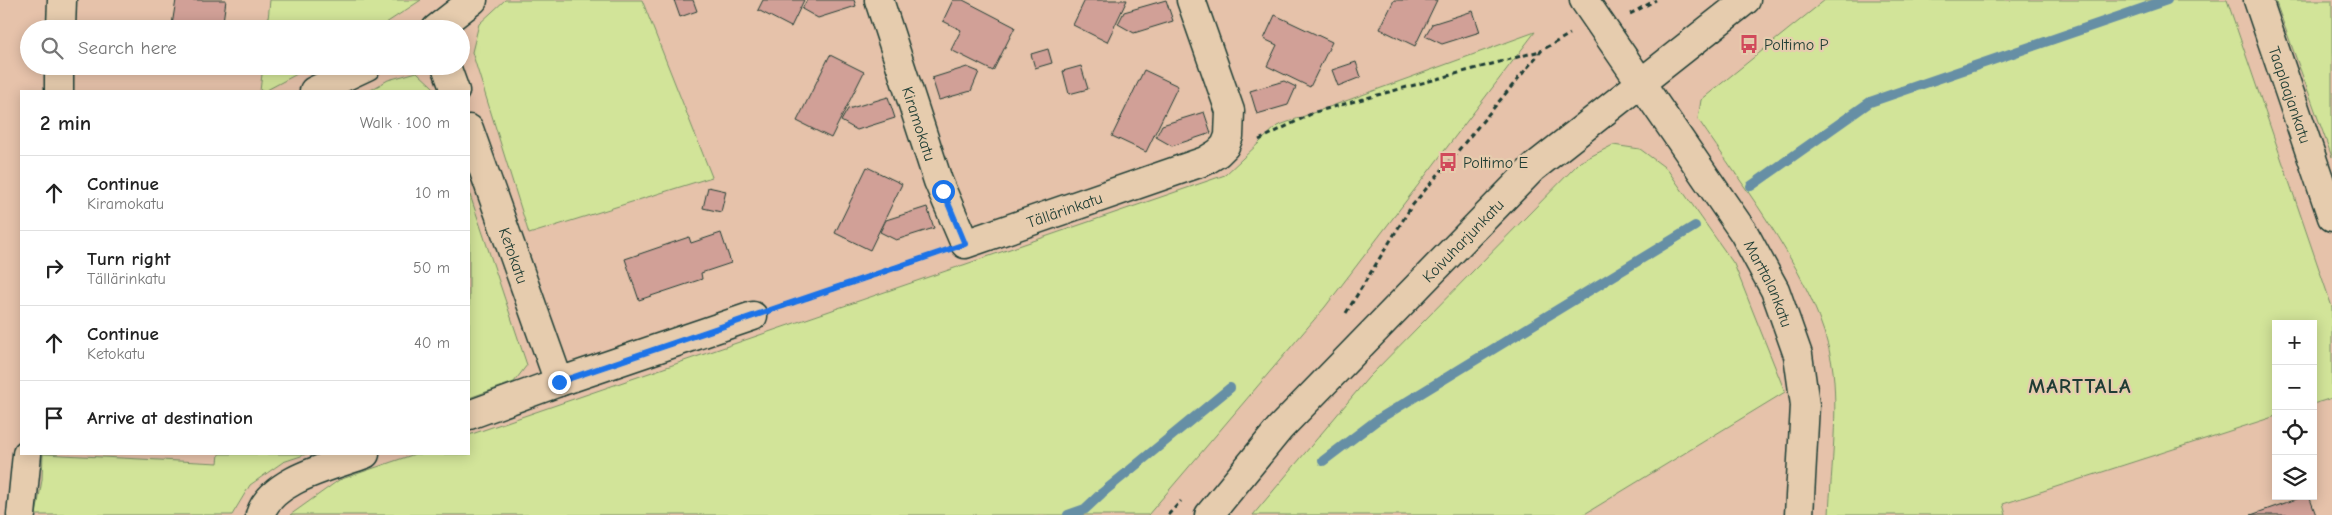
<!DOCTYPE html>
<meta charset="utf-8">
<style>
:root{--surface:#fff;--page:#f2f2f2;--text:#222;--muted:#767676;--line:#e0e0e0}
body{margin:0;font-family:"Comic Neue",sans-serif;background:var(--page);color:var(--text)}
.controls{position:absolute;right:15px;bottom:15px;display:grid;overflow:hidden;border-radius:0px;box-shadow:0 2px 12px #0003}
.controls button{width:45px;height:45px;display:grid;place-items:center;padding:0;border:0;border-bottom:1px solid var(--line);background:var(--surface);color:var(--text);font:25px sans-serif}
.stop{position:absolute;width:15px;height:15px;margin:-11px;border:4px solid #1a73e8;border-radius:50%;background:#fff}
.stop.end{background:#1a73e8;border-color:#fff;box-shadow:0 1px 5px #0008}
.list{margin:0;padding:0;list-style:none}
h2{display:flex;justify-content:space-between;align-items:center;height:65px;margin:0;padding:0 20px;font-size:21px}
h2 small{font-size:16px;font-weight:400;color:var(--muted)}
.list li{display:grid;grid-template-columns:32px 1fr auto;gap:15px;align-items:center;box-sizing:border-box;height:75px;padding:0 20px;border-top:1px solid var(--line)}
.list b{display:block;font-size:19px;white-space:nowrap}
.list p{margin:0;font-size:16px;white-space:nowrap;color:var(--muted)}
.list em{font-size:16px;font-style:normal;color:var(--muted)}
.icon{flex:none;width:28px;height:28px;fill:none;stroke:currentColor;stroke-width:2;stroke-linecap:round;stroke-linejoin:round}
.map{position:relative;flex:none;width:2332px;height:515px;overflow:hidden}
.search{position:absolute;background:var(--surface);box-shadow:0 2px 12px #0003;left:20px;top:20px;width:450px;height:55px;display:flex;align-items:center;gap:12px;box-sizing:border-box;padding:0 18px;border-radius:28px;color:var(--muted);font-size:19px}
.panel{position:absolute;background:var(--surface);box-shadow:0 2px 12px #0003;left:20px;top:90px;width:450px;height:365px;border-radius:0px}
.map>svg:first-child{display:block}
</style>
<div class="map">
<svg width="2332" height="515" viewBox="0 0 2332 515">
<rect width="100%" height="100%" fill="#e6c2aa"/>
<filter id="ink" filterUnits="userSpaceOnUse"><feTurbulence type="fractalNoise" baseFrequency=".02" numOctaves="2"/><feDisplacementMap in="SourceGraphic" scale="10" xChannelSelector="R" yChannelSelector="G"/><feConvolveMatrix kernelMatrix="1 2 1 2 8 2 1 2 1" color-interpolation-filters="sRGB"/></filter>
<g filter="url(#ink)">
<g fill="#d2e499" stroke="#789066">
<path d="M270,0H421L377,29H267Z"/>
<path d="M505,0H642L712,177L529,234L472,52L479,24Z"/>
<path d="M1825,0H2227L2332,307V398L2313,404V324H2276V416L2003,504L2006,515H1829C1831,470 1839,407 1832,364C1818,280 1745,190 1698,119L1701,100Z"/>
<path d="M2275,0H2332V157Z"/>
<path d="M1535,32L1325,307L1148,515H290L339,480L415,454H469V435L1225,175L1277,126Z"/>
<path d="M263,66H312L265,91H260Z"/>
<path d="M417,72L433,87L435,91H369L388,80Z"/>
<path d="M1613,145L1640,149L1667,169L1734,264L1785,392L1583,515H1253L1368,378L1580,162Z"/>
<path d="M469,192L527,365L514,382L469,398Z"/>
<path d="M43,454L218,463L219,454H307L283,462L250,485L232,515H36L42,480Z"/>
</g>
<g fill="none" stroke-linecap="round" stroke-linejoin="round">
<g stroke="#668fa5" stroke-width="10">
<path d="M1751,186L1870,102L2167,0"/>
<path d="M1323,461L1377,420L1695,226"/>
<path d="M1068,515L1085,509L1102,493L1230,388"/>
</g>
</g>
<g fill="#d1a097" stroke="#1f3d34">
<path d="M176,0H226L222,29H202L172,25Z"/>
<path d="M674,0H693L697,11L680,17Z"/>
<path d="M763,0H804L791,27L758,10Z"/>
<path d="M807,0H854L856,6L818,18L802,9Z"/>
<path d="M953,0H963L1015,27L993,71L951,50L961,30L943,21Z"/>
<path d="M1085,0H1127L1107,42L1073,25Z"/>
<path d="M1166,0L1173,21L1134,33L1118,24L1124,12Z"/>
<path d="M1394,0H1437L1415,46L1380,29Z"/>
<path d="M1473,11L1480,32L1442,44L1425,36L1432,24Z"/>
<path d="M1275,15L1332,42L1310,87L1267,66L1277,45L1264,39Z"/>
<path d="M1048,49L1052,63L1035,68L1031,54Z"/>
<path d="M830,55L864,72L831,138L797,121Z"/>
<path d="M1356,62L1361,77L1338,86L1332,70Z"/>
<path d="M1081,66L1088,89L1069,94L1063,71Z"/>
<path d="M967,67L979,72L971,91L939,100L932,78Z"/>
<path d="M1144,70L1178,86L1146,152L1112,136Z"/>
<path d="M1284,81L1296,87L1288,105L1257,114L1250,91Z"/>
<path d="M888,97L895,118L857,130L841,121L848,109Z"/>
<path d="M1204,112L1211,133L1172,146L1156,137L1162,125Z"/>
<path d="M867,167L902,184L870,250L835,233Z"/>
<path d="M708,187L726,191L721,212L703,208Z"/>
<path d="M927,207L934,228L896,240L880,232L886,220Z"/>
<path d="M721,233L731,263L701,273L702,279L639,300L625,259L689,237L691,243Z"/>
<path d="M2305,496H2309L2316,515H2251Z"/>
</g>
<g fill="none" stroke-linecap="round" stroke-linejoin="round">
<g stroke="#1f3d34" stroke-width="31">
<g id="minor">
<path id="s1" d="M879,0L938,181L965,244L1205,161L1218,153L1225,146L1229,136L1230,111L1191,0"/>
<path id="s2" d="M1584,0L1744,233L1775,290L1798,355L1805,405L1799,515"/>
<path id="s3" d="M2258,0L2332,217"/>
<path d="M61,29L62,0"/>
<path d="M436,29L473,0"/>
<path d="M446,66L455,91"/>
<path d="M59,91V66"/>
<path d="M314,91L367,66"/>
<path id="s4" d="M469,129L559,382"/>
<path d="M469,415L559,382L753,316"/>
<path d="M21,515L27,454"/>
<path d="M260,515C271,479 333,466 365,454"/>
</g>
</g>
<g stroke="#1f3d34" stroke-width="31">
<g id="tertiary">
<path id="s5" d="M1209,515L1280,428L1533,168L1746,0"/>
</g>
</g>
<g stroke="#1f3d34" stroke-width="3" stroke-dasharray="5 4" stroke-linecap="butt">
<path d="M1630,14L1656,0"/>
<path d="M1259,140L1315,112L1540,51"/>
<path d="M781,307L936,254"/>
<path d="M1346,313L1411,207L1542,50L1570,34"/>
<path d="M1168,515L1181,501"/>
</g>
<use href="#minor" stroke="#e6ccae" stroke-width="28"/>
<use href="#tertiary" stroke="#e6ccae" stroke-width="28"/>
</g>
</g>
<g fill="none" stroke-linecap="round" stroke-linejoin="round" filter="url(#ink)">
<path stroke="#1a73e8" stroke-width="6" d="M559,382L965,244L943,191"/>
</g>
<defs>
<g id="bus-bare" transform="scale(1.5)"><path d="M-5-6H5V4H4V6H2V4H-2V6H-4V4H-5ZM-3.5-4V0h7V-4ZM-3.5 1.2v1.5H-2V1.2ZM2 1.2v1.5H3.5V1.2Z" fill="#d1495b" stroke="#e6ccae" stroke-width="2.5" paint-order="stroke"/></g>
</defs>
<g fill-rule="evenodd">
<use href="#bus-bare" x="1749" y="44"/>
<use href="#bus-bare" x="1448" y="162"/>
</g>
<g text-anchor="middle" stroke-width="4.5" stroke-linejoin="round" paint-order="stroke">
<g font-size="16" fill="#1f3d34" stroke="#e6ccae" text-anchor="start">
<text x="1764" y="50">Poltimo P</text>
<text x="1463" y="168">Poltimo E</text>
</g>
<g font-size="16" fill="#1f3d34" stroke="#e6ccae">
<text dy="6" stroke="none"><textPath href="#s3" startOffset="100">Taaplaajankatu</textPath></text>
<text dy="6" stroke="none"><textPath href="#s1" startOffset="130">Kiramokatu</textPath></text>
<text dy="6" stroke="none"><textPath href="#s1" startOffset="364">Tällärinkatu</textPath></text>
<text dy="6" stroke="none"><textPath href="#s5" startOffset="374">Koivuharjunkatu</textPath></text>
<text dy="6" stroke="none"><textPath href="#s4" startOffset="134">Ketokatu</textPath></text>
<text dy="6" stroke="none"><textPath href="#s2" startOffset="339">Marttalankatu</textPath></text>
</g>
<g font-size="21" font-weight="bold" letter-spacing="1" fill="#1f3d34" stroke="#e6ccae">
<text x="2080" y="393">MARTTALA</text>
</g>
</g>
</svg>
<div class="controls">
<button>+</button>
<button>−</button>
<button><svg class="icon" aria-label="locate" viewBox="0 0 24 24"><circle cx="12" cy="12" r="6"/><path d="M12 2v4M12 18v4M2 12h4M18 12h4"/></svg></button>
<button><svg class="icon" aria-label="layers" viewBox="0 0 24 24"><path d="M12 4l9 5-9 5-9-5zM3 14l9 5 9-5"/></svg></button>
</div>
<div class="stop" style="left:943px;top:191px"></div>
<div class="stop end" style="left:559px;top:382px"></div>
<div class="search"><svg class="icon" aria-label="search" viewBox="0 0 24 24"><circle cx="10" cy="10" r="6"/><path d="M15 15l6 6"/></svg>Search here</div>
<section class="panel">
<h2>2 min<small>Walk · 100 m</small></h2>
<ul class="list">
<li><svg class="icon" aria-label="ahead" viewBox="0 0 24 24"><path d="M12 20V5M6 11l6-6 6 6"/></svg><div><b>Continue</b><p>Kiramokatu</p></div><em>10 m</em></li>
<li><svg class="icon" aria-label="right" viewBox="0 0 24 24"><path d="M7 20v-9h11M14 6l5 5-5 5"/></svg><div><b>Turn right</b><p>Tällärinkatu</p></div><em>50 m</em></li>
<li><svg class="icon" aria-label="ahead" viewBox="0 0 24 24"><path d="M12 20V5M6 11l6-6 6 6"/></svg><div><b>Continue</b><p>Ketokatu</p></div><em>40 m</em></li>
<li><svg class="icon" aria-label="arrive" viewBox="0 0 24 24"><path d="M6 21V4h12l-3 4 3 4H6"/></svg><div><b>Arrive at destination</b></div></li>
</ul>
</section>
</div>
